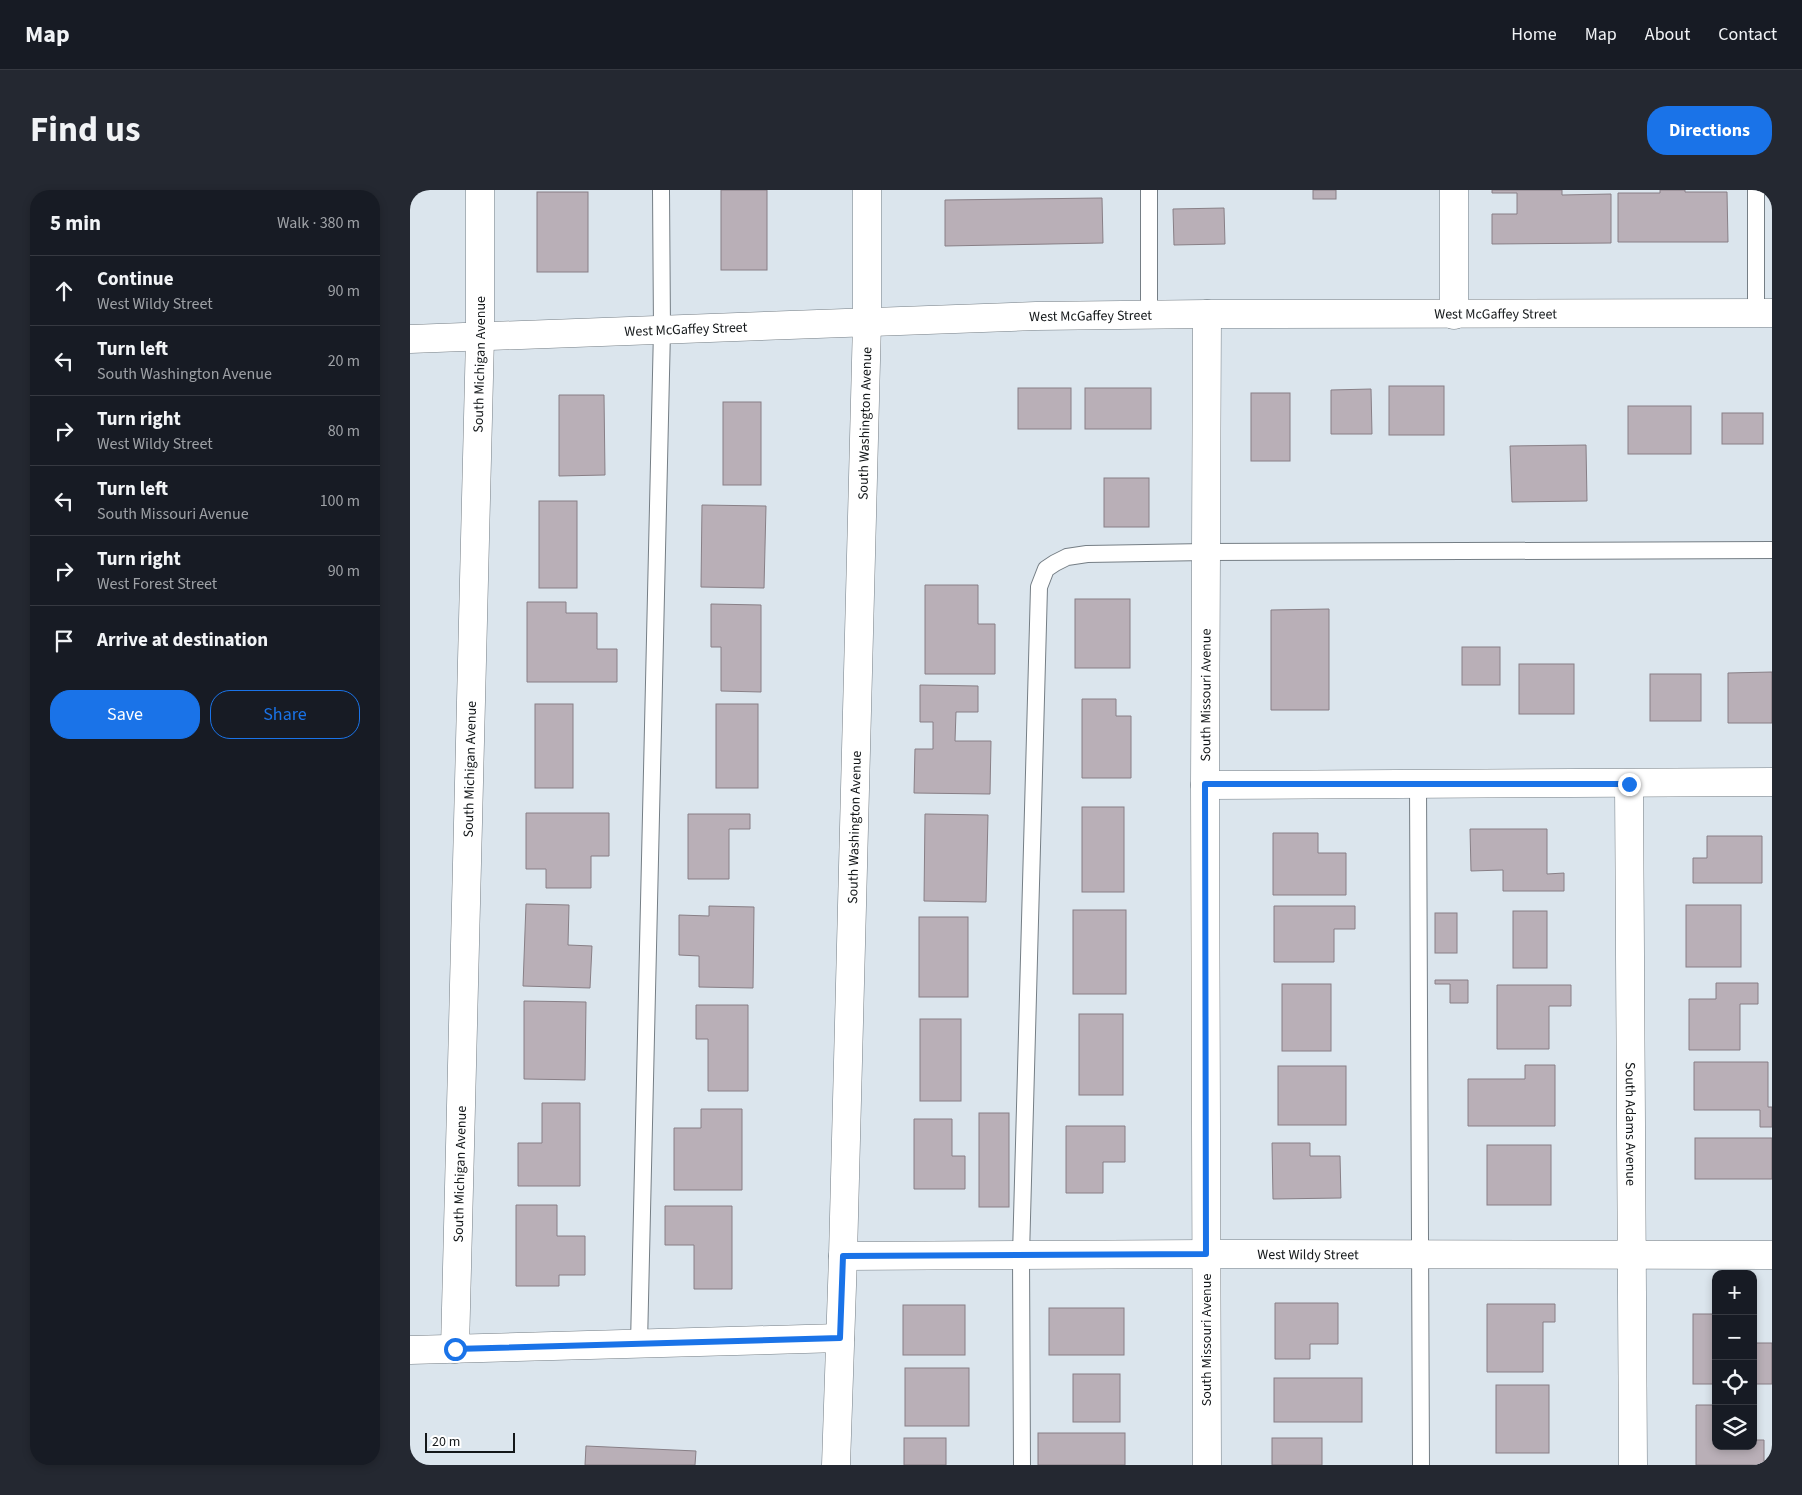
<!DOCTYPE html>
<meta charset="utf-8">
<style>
:root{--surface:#171b24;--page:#242831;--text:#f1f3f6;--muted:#9ea1a6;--line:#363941;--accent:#1a73e8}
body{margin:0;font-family:"Source Sans 3",sans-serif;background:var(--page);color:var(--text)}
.controls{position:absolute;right:15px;bottom:15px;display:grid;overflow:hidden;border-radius:10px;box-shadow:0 2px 8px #0003}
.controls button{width:45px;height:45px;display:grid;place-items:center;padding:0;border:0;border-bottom:1px solid var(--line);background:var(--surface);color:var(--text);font:25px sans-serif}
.scale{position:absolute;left:15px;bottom:12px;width:90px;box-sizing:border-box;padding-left:5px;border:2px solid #131719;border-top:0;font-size:14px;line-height:18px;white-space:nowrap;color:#131719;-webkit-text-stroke:4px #fff;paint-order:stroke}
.stop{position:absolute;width:15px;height:15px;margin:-11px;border:4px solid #1a73e8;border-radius:50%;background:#fff}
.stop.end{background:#1a73e8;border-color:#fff;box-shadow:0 1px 5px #0008}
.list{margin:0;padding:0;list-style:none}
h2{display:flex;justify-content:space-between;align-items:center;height:65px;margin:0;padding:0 20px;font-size:21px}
h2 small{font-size:16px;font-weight:400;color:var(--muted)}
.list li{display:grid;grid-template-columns:32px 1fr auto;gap:15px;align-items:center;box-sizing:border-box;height:70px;padding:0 20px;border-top:1px solid var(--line)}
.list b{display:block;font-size:19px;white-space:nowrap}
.list p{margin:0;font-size:16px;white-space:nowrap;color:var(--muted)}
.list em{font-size:16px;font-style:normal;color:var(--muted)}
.actions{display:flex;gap:10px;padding:15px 20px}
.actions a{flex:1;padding:11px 0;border:1px solid var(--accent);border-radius:20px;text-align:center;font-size:18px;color:var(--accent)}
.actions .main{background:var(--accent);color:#fff}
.icon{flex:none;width:28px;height:28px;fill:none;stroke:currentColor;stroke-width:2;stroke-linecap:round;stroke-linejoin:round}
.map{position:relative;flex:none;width:1362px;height:1275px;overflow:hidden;border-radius:20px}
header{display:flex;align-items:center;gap:30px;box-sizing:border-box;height:70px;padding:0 25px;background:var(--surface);border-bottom:1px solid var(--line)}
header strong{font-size:24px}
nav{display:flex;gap:28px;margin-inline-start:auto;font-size:18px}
.intro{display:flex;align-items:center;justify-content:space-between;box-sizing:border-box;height:120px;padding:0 30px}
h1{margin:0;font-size:35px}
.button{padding:12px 22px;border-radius:20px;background:var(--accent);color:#fff;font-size:18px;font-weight:700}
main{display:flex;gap:30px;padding:0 30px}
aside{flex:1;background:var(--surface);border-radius:20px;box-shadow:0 2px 8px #0003}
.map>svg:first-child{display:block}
</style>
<header>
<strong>Map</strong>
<nav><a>Home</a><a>Map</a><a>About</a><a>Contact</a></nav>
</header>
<div class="intro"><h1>Find us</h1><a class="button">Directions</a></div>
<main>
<aside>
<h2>5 min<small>Walk · 380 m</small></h2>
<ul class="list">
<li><svg class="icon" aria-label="ahead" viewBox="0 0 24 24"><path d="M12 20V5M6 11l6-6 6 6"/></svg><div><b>Continue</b><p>West Wildy Street</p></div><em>90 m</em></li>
<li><svg class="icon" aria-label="left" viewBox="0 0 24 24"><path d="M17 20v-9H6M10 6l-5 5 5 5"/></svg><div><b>Turn left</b><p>South Washington Avenue</p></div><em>20 m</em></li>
<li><svg class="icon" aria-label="right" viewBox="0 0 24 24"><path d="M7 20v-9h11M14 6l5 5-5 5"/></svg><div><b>Turn right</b><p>West Wildy Street</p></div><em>80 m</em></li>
<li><svg class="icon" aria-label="left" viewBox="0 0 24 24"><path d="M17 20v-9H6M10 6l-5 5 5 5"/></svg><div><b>Turn left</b><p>South Missouri Avenue</p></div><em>100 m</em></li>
<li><svg class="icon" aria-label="right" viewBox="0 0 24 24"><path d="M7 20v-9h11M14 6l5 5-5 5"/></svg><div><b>Turn right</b><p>West Forest Street</p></div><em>90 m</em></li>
<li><svg class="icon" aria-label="arrive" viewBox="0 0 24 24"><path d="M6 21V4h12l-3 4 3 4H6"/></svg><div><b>Arrive at destination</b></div></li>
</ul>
<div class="actions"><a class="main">Save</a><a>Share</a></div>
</aside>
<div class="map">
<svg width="1362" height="1275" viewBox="0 0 1362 1275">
<rect width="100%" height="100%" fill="#dbe5ed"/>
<g fill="#b9afb7" stroke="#887f86">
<rect x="311" y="0" width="46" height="80"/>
<rect x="903" y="0" width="23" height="9"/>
<path d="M1082,0H1152V5L1201,4V53L1082,54V24H1107V3H1082Z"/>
<path d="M1250,0H1275V2H1317L1318,52H1208V3H1250Z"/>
<rect x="127" y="2" width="51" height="80"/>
<path d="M692,8L693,53L535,56V10Z"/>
<path d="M814,18L815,54L764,55L763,19Z"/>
<rect x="979" y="196" width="55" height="49"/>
<rect x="608" y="198" width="53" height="41"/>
<rect x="675" y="198" width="66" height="41"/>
<path d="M961,199L962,244H921V200Z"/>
<rect x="841" y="203" width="39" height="68"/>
<path d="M149,205H194L195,285L149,286Z"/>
<rect x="313" y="212" width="38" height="83"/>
<rect x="1218" y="216" width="63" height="48"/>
<rect x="1312" y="223" width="41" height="31"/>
<path d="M1176,255L1177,311L1102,312L1100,256Z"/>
<rect x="694" y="288" width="45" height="49"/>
<rect x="129" y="311" width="38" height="87"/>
<path d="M292,315L356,316L354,398L291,397Z"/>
<path d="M515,395H568V434H585V484H515Z"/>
<rect x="665" y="409" width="55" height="69"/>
<path d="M117,412H156V423H187V459H207V492H117Z"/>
<path d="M301,414L351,415V502L311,501V457H301Z"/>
<path d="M919,419V520H861V420Z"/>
<rect x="1052" y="457" width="38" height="38"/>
<rect x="1109" y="474" width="55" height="50"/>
<path d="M1362,482V533H1318V483Z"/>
<rect x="1240" y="484" width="51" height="47"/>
<path d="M510,495L568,496V522H546L545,551H581L580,604L504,603L505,559H523V532H510Z"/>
<path d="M672,509H706V526H721V588H672Z"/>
<rect x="125" y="514" width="38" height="84"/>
<rect x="306" y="514" width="42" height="84"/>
<rect x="672" y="617" width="42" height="85"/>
<path d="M116,623H199V666H181V698H136V679H116Z"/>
<path d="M278,624H340V639H319V689H278Z"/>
<path d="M515,624L578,625L576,712L514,711Z"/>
<path d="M1060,639H1137V684L1154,683V701H1093V680L1061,681Z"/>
<path d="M863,643H908V663H936V705H863Z"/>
<path d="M1297,646H1352V693H1283V668H1297Z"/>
<path d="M116,714L159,715L158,755L182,756L180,798L113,796Z"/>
<rect x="1276" y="715" width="55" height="62"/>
<path d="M299,716L344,717L343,798L289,797V766L269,765V725L299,726Z"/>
<path d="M864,716H945V739H924V772H864Z"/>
<rect x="663" y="720" width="53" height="84"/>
<rect x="1103" y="721" width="34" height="57"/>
<rect x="1025" y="723" width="22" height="40"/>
<rect x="509" y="727" width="49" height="80"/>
<path d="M1025,790H1058V813H1040V794H1025Z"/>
<path d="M1306,793H1348V814H1330V860H1279V809H1306Z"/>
<rect x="872" y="794" width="49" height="67"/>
<path d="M1087,795H1161V816H1139V859H1087Z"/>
<path d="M114,811L176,812L175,890L114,889Z"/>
<path d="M286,815H338V901H298V849H286Z"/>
<rect x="669" y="824" width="44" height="81"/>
<rect x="510" y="829" width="41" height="82"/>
<path d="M1284,872H1358V917H1362V937H1350V920H1284Z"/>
<path d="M1115,875H1145V936H1058V889H1115Z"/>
<rect x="868" y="876" width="68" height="59"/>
<path d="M132,913H170V996H108V953H132Z"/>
<path d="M291,919H332V1000H264V938H291Z"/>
<rect x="569" y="923" width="30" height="94"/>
<path d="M504,929H542V966H555V999H504Z"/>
<path d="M656,936H715V972H693V1003H656Z"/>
<rect x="1285" y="948" width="77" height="41"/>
<path d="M862,953H900V966H930L931,1008L863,1009Z"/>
<rect x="1077" y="955" width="64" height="60"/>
<path d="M106,1015H147V1046H175V1085H149V1096H106Z"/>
<path d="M255,1016H322V1099H284V1055H255Z"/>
<path d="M865,1113H928V1154H900V1169H865Z"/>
<path d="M1077,1114H1145V1132H1133V1182H1077Z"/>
<rect x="493" y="1115" width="62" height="50"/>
<rect x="639" y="1118" width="75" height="47"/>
<rect x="1283" y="1124" width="23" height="70"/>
<rect x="1343" y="1153" width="19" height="41"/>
<rect x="495" y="1178" width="64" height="58"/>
<rect x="663" y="1184" width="47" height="48"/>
<rect x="864" y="1188" width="88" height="44"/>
<rect x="1086" y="1195" width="53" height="68"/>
<path d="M1286,1215H1306V1256H1343V1250H1354V1275H1286Z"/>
<rect x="628" y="1243" width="87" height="32"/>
<rect x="494" y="1248" width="42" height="27"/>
<rect x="862" y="1248" width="50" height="27"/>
<path d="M176,1256L286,1261L285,1275H175Z"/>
</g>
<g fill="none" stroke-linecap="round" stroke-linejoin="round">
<g stroke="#757e85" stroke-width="18">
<g id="service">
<path d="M1346,0V123"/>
<path d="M739,125V0"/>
<path d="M1008,594L1011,1275"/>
<path d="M229,1154L252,140L251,0"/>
<path d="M612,1275L611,1065L629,397L636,379L645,373L657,367L677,364L796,362L1362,360"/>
</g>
</g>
<g stroke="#757e85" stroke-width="29">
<g id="minor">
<path d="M1044,0V125"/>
<path id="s1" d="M1219,594L1223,1275"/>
<path d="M795,595L1362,592"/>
<path id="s2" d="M433,1066L796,1064L1362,1065"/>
<path id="s3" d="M45,1159L70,147V0"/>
<path d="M0,1160L430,1148"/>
<path id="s4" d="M797,1275L795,595L797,124"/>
</g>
</g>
<g stroke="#757e85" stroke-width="29">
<g id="tertiary">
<path id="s5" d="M426,1275L433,1066L457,132V0"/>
</g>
</g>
<g stroke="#757e85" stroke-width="29">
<g id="secondary">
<path id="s6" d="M0,149L626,126L797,124L1362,123"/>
</g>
</g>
<use href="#service" stroke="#fff" stroke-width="16"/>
<use href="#minor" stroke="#fff" stroke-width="28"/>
<use href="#tertiary" stroke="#fff" stroke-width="28"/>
<use href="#secondary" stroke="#fff" stroke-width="28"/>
</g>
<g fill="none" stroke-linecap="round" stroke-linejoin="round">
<path stroke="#1a73e8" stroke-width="6" d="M45,1159L430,1148L433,1066L796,1064L795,594H1219"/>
</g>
<g text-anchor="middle" stroke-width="4" stroke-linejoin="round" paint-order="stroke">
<g font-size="14" fill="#131719" stroke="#fff">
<text dy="5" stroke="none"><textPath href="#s6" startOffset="1086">West McGaffey Street</textPath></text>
<text dy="5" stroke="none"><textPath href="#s6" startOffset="681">West McGaffey Street</textPath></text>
<text dy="5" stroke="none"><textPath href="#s6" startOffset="276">West McGaffey Street</textPath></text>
<text dy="5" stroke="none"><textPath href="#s3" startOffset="985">South Michigan Avenue</textPath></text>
<text dy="5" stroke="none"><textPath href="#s5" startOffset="1042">South Washington Avenue</textPath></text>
<text dy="5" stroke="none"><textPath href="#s4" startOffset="770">South Missouri Avenue</textPath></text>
<text dy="5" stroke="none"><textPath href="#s3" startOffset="580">South Michigan Avenue</textPath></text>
<text dy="5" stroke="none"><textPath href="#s5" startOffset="638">South Washington Avenue</textPath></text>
<text dy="5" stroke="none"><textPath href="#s1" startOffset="340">South Adams Avenue</textPath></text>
<text dy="5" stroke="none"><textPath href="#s3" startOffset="175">South Michigan Avenue</textPath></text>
<text dy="5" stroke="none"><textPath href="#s2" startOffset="465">West Wildy Street</textPath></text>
<text transform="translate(796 1150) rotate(-90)" y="5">South Missouri Avenue</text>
</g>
</g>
</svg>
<div class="controls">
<button>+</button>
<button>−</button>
<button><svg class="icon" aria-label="locate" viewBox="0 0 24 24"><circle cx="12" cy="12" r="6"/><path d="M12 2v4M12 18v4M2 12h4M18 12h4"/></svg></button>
<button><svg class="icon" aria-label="layers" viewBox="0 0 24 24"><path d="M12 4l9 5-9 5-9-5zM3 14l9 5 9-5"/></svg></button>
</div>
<div class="scale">20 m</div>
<div class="stop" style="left:45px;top:1159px"></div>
<div class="stop end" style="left:1219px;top:594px"></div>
</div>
</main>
